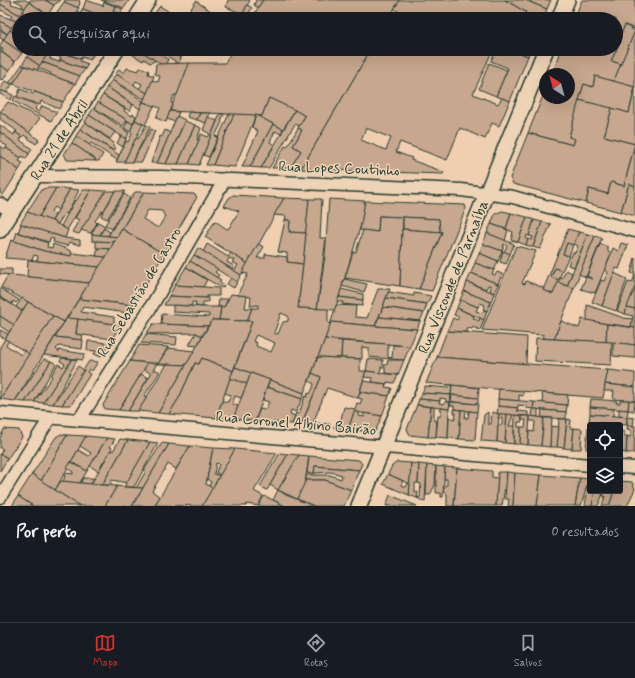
<!DOCTYPE html>
<html lang="pt">
<meta charset="utf-8">
<style>
:root{--surface:#171b24;--page:#242831;--text:#f1f3f6;--muted:#9ea1a6;--line:#363941;--accent:#d93025}
body{margin:0;font-family:Mynerve,sans-serif;background:var(--page);color:var(--text)}
.controls{position:absolute;right:12px;bottom:12px;display:grid;overflow:hidden;border-radius:4px;box-shadow:0 4px 16px #0002}
.controls button{width:36px;height:36px;display:grid;place-items:center;padding:0;border:0;border-bottom:1px solid var(--line);background:var(--surface);color:var(--text);font:20px sans-serif}
.compass{position:absolute;left:539px;top:68px;width:36px;height:36px;border-radius:50%;background:var(--surface);box-shadow:0 4px 16px #0002;rotate:324deg}
.list{margin:0;padding:0;list-style:none}
h2{display:flex;justify-content:space-between;align-items:center;height:52px;margin:0;padding:0 16px;font-size:17px}
h2 small{font-size:13px;font-weight:400;color:var(--muted)}
.icon{flex:none;width:22px;height:22px;fill:none;stroke:currentColor;stroke-width:2;stroke-linecap:round;stroke-linejoin:round}
.map{position:relative;flex:none;width:635px;height:506px;overflow:hidden}
.search{position:absolute;background:var(--surface);box-shadow:0 4px 16px #0002;left:12px;right:12px;top:12px;height:44px;display:flex;align-items:center;gap:10px;box-sizing:border-box;padding:0 14px;border-radius:22px;color:var(--muted);font-size:15px}
.sheet{height:116px;background:var(--surface)}
nav{display:flex;justify-content:space-around;align-items:center;box-sizing:border-box;height:56px;border-top:1px solid var(--line);background:var(--surface);font-size:11px;color:var(--muted)}
nav a{display:grid;justify-items:center;gap:2px}
nav .on{color:var(--accent)}
.map>svg:first-child{display:block}
</style>
<div class="map">
<svg width="635" height="506" viewBox="0 0 635 506">
<rect width="100%" height="100%" fill="#f0cfb0"/>
<filter id="ink" filterUnits="userSpaceOnUse"><feTurbulence type="fractalNoise" baseFrequency=".025" numOctaves="2"/><feDisplacementMap in="SourceGraphic" scale="8" xChannelSelector="R" yChannelSelector="G"/><feConvolveMatrix kernelMatrix="1 2 1 2 8 2 1 2 1" color-interpolation-filters="sRGB"/></filter>
<g filter="url(#ink)">
<g fill="#c7a78d" stroke="#1f3d34" fill-rule="evenodd">
<path d="M0,0H10L12,1L11,4L25,8L20,15L0,4Z"/>
<path d="M14,0H26L29,2L25,8L22,7L23,5Z"/>
<path d="M30,0H45L54,5L48,15L29,2Z"/>
<path d="M45,0H61L54,5Z"/>
<path d="M65,0H79L80,3L78,8L64,2Z"/>
<path d="M86,0L103,6L104,2L115,6L110,19L83,9Z"/>
<path d="M101,0H127L129,1L124,8Z"/>
<path d="M228,0H250L243,14L226,7Z"/>
<path d="M256,0H263L258,8L254,5Z"/>
<path d="M263,0H400L388,19H251Z"/>
<path d="M400,0H505L526,12L525,14L537,19H408L409,17L394,9Z"/>
<path d="M505,0H525L547,9L543,19H537L525,14L526,12Z"/>
<path d="M531,0H551L547,9L530,2Z"/>
<path d="M582,0H635V29L625,25L616,45V19H574Z"/>
<path d="M196,1L212,12L210,16L215,19H192L187,15Z"/>
<path d="M29,2L48,15L45,19H33L22,12Z"/>
<path d="M64,2L79,8L71,19H52Z"/>
<path d="M0,4L20,15L16,21L10,19L12,16L1,10L0,12Z"/>
<path d="M247,5L252,8L247,16L243,14Z"/>
<path d="M115,6L123,9L120,14L113,11Z"/>
<path d="M160,6L180,19H164L155,13Z"/>
<path d="M82,9H83L107,19H84L74,15L77,11L81,13Z"/>
<path d="M22,12L33,19H19V23L16,21Z"/>
<path d="M237,12L243,14L252,19H233Z"/>
<path d="M0,15L16,21L12,28L0,21Z"/>
<path d="M0,21L12,28L7,34L0,28Z"/>
<path d="M16,21L19,23V37L16,35L18,32L14,29L12,32L10,30Z"/>
<path d="M625,25L635,31L621,64L611,61L618,46L616,45Z"/>
<path d="M0,30L7,34L4,40L0,38Z"/>
<path d="M10,30L19,37V49H24L22,53L3,40Z"/>
<path d="M635,31V87L613,82Z"/>
<path d="M3,40L22,53L15,62L2,52L3,50L2,48L0,51V45Z"/>
<path d="M616,46H618L611,61L621,64L613,82L595,76L593,87L584,84L569,137L575,139L573,145L528,133L545,91V98H569V74H552L562,49H616Z"/>
<path d="M32,49H51L40,66L27,57Z"/>
<path d="M51,49L81,59L80,61L88,64L85,69L60,60L61,58L49,52Z"/>
<path d="M54,49H77L93,55L90,60L82,57L81,59Z"/>
<path d="M77,49H97L93,55Z"/>
<path d="M132,49H138L156,60L150,63L144,59L143,61L130,53Z"/>
<path d="M138,49H152L168,59L166,64H161Z"/>
<path d="M157,49H167L181,58L179,63H175V61Z"/>
<path d="M167,49H180L184,51L181,58Z"/>
<path d="M233,49H371L301,169L290,168L301,151L293,146L302,130L298,128L305,116L269,98L262,116L170,111L189,63H225Z"/>
<path d="M492,49H510L528,56L510,101L496,96L508,68L491,61L495,52Z"/>
<path d="M493,49L473,94L498,104L502,98L510,101L499,126L492,123L485,139L460,128L447,160L400,142L396,152L412,158L411,160L444,172L443,174L301,169L371,49ZM366,128L391,138L386,150L361,140Z"/>
<path d="M510,49H531L528,56Z"/>
<path d="M0,51L15,62L9,71L0,65Z"/>
<path d="M47,55L51,56L50,59L59,62L60,60L85,69L80,76L42,62Z"/>
<path d="M27,57L40,66L37,70L22,65Z"/>
<path d="M42,62L80,76L75,84L50,75L51,73L38,68Z"/>
<path d="M189,63L177,95H174L171,103L173,104L166,122L156,118L160,108L143,102L152,80L158,82L160,76L155,74L156,64Z"/>
<path d="M489,63L507,70L496,96L479,89Z"/>
<path d="M0,65L9,71L3,80L0,79Z"/>
<path d="M22,65L25,66L13,84L9,83Z"/>
<path d="M25,66L37,70L75,84L63,102L13,84Z"/>
<path d="M127,68L138,71L140,68H143L149,71L148,74L154,76L147,93L139,89L142,84L136,81L134,85L116,74L119,69L124,73Z"/>
<path d="M116,74L147,93L144,99L112,80Z"/>
<path d="M595,76L635,87L629,113L579,100L584,84L593,87Z"/>
<path d="M112,80L143,101L140,109L107,87Z"/>
<path d="M5,81L12,84L7,93L0,90Z"/>
<path d="M107,87L133,105L130,111L103,95Z"/>
<path d="M635,88V144L604,136L612,108L629,113Z"/>
<path d="M20,89L33,94L35,92L63,102L59,109L41,101L40,105L17,97Z"/>
<path d="M0,90L13,95L11,100L0,94Z"/>
<path d="M103,95L125,109L124,111L132,116L133,114L136,116L133,124L98,102Z"/>
<path d="M15,96L37,105L35,109L39,112L42,106L57,112L51,121L13,101Z"/>
<path d="M269,98L295,110L283,129L257,116H262Z"/>
<path d="M579,100L612,108L604,136L635,144L624,186L611,182L608,194L589,189L586,203L513,184L510,178L528,133L573,145L575,139L569,137Z"/>
<path d="M8,102L40,118L29,133L0,112Z"/>
<path d="M98,102L127,120L123,126L94,108Z"/>
<path d="M143,102L154,106L145,125L135,120Z"/>
<path d="M94,108L129,133L126,139L89,115Z"/>
<path d="M295,110L305,116L299,126L295,124L269,168H261Z"/>
<path d="M0,111L39,140L36,144L24,135L22,137L15,132L17,131L0,119Z"/>
<path d="M170,111L179,112L175,122L167,119Z"/>
<path d="M189,112L200,113L197,120L187,117Z"/>
<path d="M200,113H210L206,123L197,120Z"/>
<path d="M220,114H224L221,121L222,122L215,136L218,137L209,157L203,155Z"/>
<path d="M229,114H234L213,165H206Z"/>
<path d="M234,114L256,115L235,167L213,165Z"/>
<path d="M89,115L115,132L110,139L85,122Z"/>
<path d="M256,115L273,124L250,167H242L258,131L252,127Z"/>
<path d="M177,116L185,120L166,164L157,163Z"/>
<path d="M208,117L217,121L199,165L189,164L201,134L208,137L210,134L203,130Z"/>
<path d="M135,120L143,124L124,162H116L126,141L128,142L131,136L132,132L130,131Z"/>
<path d="M128,121L133,124L130,132L124,128Z"/>
<path d="M185,121L195,125L178,164H166Z"/>
<path d="M85,122L114,143L113,146L116,148L114,151L80,129Z"/>
<path d="M273,124L283,129L281,134L275,131L270,142L274,145L261,168L250,167Z"/>
<path d="M0,125L14,135L15,132L22,137L20,140L32,149L29,154L0,132Z"/>
<path d="M146,125L150,127L132,162H124L136,138L138,139Z"/>
<path d="M195,125L201,128L197,140H199L189,164H178Z"/>
<path d="M298,128L302,130L293,146L301,151L290,168H272L285,146L287,147Z"/>
<path d="M80,129L119,155L117,160L91,143L89,145L76,136Z"/>
<path d="M151,129L155,131L142,162H132Z"/>
<path d="M165,130L170,133L157,163H151L160,136L162,137Z"/>
<path d="M0,132L29,154L26,159L22,156L21,158L6,148L7,146L0,141Z"/>
<path d="M76,136L103,154L99,161H95V159L72,143Z"/>
<path d="M121,136L126,139L123,147L117,143Z"/>
<path d="M72,143L95,159V161L67,160L64,154Z"/>
<path d="M635,144V186L629,184L621,212L586,203L589,189L608,194L611,182L624,186Z"/>
<path d="M0,146L5,149L6,148L21,158L19,161L23,163L19,170L0,156Z"/>
<path d="M0,156L19,170L3,195L0,193Z"/>
<path d="M629,184L635,186V216L621,212Z"/>
<path d="M46,188H56L39,217L27,212L41,190Z"/>
<path d="M56,188L70,189L58,210L54,207L51,211L55,215L52,221L39,217Z"/>
<path d="M70,189L79,190L67,214L65,213L58,224L52,221Z"/>
<path d="M83,190H91L67,230L61,226L75,200L76,201Z"/>
<path d="M91,190L106,191L79,234L72,232L79,220L75,218Z"/>
<path d="M106,191H115L103,212L102,211L95,221L97,223L91,233L81,230Z"/>
<path d="M115,191H125L107,219L101,216Z"/>
<path d="M135,192H144L117,237L108,236Z"/>
<path d="M144,192L194,194L197,197L164,254L122,229ZM148,210L162,211L165,217L158,228L143,219Z"/>
<path d="M124,194L130,198L112,229L105,225Z"/>
<path d="M233,195L284,198L248,264L205,237L215,221L227,229L229,228L239,211L224,206L229,198Z"/>
<path d="M284,198L309,199L306,233L289,232L290,220H285L286,216L274,215Z"/>
<path d="M309,199H322L320,238H326L317,309L298,308Z"/>
<path d="M329,199L365,201L363,218L335,310L317,309L325,256Z"/>
<path d="M365,201L465,205L466,208L432,291L419,289L442,232H440L439,219L379,216L378,232L360,230Z"/>
<path d="M502,211L511,213L506,229L491,224L495,214Z"/>
<path d="M27,212L52,221L68,230L65,238L20,224Z"/>
<path d="M511,213L527,217L518,242L511,240L513,232L506,229Z"/>
<path d="M379,216L403,217L400,286L345,278L353,252H356L363,230L378,232Z"/>
<path d="M403,217L439,219L440,232L403,229Z"/>
<path d="M527,217L534,220L529,236L527,235L526,239H528L526,245L518,242Z"/>
<path d="M285,220H290L289,232L306,233L303,264L287,262V253L278,252Z"/>
<path d="M534,220L542,222L533,247L526,245L528,239L532,240L533,237L529,236Z"/>
<path d="M98,222L105,226L100,235L91,234Z"/>
<path d="M542,222L551,224L540,249L533,247Z"/>
<path d="M21,224L65,238L80,240V245L69,242L68,246L53,242L54,239L50,238L49,242L18,233Z"/>
<path d="M491,224L508,230L505,241L487,233Z"/>
<path d="M104,228L110,232L108,236L100,235Z"/>
<path d="M122,229L164,254L133,305L79,299Z"/>
<path d="M402,229L442,232L419,289L400,286Z"/>
<path d="M568,229L579,232L573,245L567,243L563,254L569,256L562,271L555,268L551,277L559,280L553,294L543,290Z"/>
<path d="M17,232L48,243L47,247L52,248L53,244L67,249L72,252L71,256L44,251L14,241Z"/>
<path d="M579,232L588,234L574,267L568,265L573,252L575,253L578,246L574,244Z"/>
<path d="M487,233L514,244L510,254L504,252L507,246L504,244L502,251L483,244Z"/>
<path d="M92,234L100,235L117,237L114,242L92,241Z"/>
<path d="M588,234L595,236L574,288L567,286Z"/>
<path d="M595,236L602,238L586,277L579,274Z"/>
<path d="M11,240L44,251L71,256L72,253L106,257L99,267L37,261L38,256L34,255L32,260L5,258Z"/>
<path d="M96,241L114,242L110,249L96,248Z"/>
<path d="M567,243L573,245L569,256L563,254Z"/>
<path d="M621,243L628,245L619,269L616,268L602,306L592,302L601,280L604,281L608,272L604,270L613,248L618,251Z"/>
<path d="M207,244L228,257L231,253L248,264L241,275L234,271L238,265L232,262L234,260L229,258L227,262L234,266L232,269L203,252Z"/>
<path d="M258,244L264,247L257,258H265V254L287,257V262L303,264L298,308L328,309V323L331,324L304,393L235,367L252,321H247L252,308H258V305L250,306L251,297L237,295L248,274L242,273ZM281,313L288,316V321L283,322L278,334L274,333ZM256,335L275,343L271,352L256,346L257,343L253,341Z"/>
<path d="M483,244L502,251L498,261L479,253Z"/>
<path d="M600,244L608,247V252L611,254L595,293L581,289L586,277L593,279L587,276Z"/>
<path d="M516,246L536,251L522,283L525,284L526,281L544,288L543,290L553,294L558,282L574,288L554,339L543,338L544,335L482,330Z"/>
<path d="M98,248L110,249L106,257L96,256Z"/>
<path d="M198,248L241,275L237,282L194,255Z"/>
<path d="M503,251L510,254L506,264L500,262Z"/>
<path d="M479,253L498,261L494,270L475,263Z"/>
<path d="M194,255L218,269L215,272L219,275L217,278L190,261Z"/>
<path d="M635,258V287L625,314L617,311L628,282L632,283L635,275L631,273Z"/>
<path d="M28,260L37,261L99,267L89,283L27,277Z"/>
<path d="M190,261L221,280L219,282L224,286L222,288L186,267Z"/>
<path d="M475,263L494,270L492,274L495,275L497,272L502,274L498,284L471,273Z"/>
<path d="M186,267L207,280L203,287L175,285Z"/>
<path d="M555,268L562,271L559,280L551,277Z"/>
<path d="M0,269H12V275L0,274Z"/>
<path d="M566,270L572,273L567,286L558,282L560,278L562,279Z"/>
<path d="M471,273L498,284L494,293L490,291L491,286L488,285L486,289L467,282Z"/>
<path d="M614,273L627,279L616,311L602,306Z"/>
<path d="M8,275H12L89,283L64,322L1,287Z"/>
<path d="M231,278L237,282L234,288L227,284Z"/>
<path d="M344,279L367,284L364,292L342,286Z"/>
<path d="M467,282L494,293L491,302L464,291Z"/>
<path d="M175,285L219,288V296H207V298L169,296Z"/>
<path d="M635,287V309L627,307Z"/>
<path d="M0,288L19,300L16,303L13,301L12,304L0,297Z"/>
<path d="M341,289L363,294V300L339,297Z"/>
<path d="M378,289H390L375,326L331,322L336,305L356,306L355,317L367,318Z"/>
<path d="M464,291L491,302L487,311L483,309L485,305L480,303L478,307L460,300Z"/>
<path d="M388,292L414,296V293L431,296L427,304L386,298Z"/>
<path d="M231,294L247,296L245,308H252L247,321L219,320L221,307H224Z"/>
<path d="M169,296L207,298H208V302H203V307L195,306L196,302H192V306L164,305Z"/>
<path d="M0,297L22,311L14,325L0,316Z"/>
<path d="M339,297L363,300L362,306L342,304L343,302H337Z"/>
<path d="M22,298L28,302L22,311L16,307Z"/>
<path d="M386,298L427,304L424,313L383,307Z"/>
<path d="M79,299L133,305L128,313L83,307L81,312L114,317V324L67,318Z"/>
<path d="M219,299H228L224,307H218Z"/>
<path d="M460,300L478,307L476,311L482,313L484,310L487,311L484,320L457,308Z"/>
<path d="M28,302L53,316L29,354L5,339Z"/>
<path d="M173,305L203,307H221L219,320H212L208,326L161,324L162,314L209,317V314L173,312Z"/>
<path d="M587,305L624,318L633,319L631,327L587,321Z"/>
<path d="M383,307L424,313L420,321L379,317Z"/>
<path d="M627,307L635,309V328L631,327L633,316L625,314Z"/>
<path d="M457,308L474,316L473,318L479,321L480,318L484,320L480,330L473,327L472,329L468,328L467,332L447,331L453,318L457,320L459,317L454,315Z"/>
<path d="M0,316L14,325L9,332L0,326Z"/>
<path d="M53,316L64,322L15,401L0,399Z"/>
<path d="M379,317L420,321L417,329L375,326Z"/>
<path d="M67,318L78,319L76,334L83,335L82,340L55,337Z"/>
<path d="M78,319L114,324H121L112,339L76,334Z"/>
<path d="M582,319L607,324L606,342L554,339L561,321L579,328Z"/>
<path d="M212,320L252,321L233,371L202,358L199,364L195,363L179,398L169,414L158,413Z"/>
<path d="M331,322L375,326L417,329L410,346L325,339Z"/>
<path d="M153,324H161L208,326L202,336L196,333L146,334Z"/>
<path d="M607,324L635,328V345L606,342Z"/>
<path d="M0,330L8,334L5,339L0,336Z"/>
<path d="M447,331L527,337L526,364L437,357Z"/>
<path d="M196,333L202,336L197,346L189,345Z"/>
<path d="M146,334L177,337L176,345L141,343Z"/>
<path d="M55,337L83,340L82,349L59,346L56,349L59,352V350L84,354L83,360L44,355Z"/>
<path d="M536,338L612,342L611,365L535,361Z"/>
<path d="M5,339L9,341L6,345L21,355L24,350L29,354L0,399V347Z"/>
<path d="M325,339L342,341L341,358L318,357Z"/>
<path d="M88,341L100,342L109,344L101,357L94,354L96,351L87,350Z"/>
<path d="M342,341L388,344V357L392,358L393,345L410,346L404,360L369,357V348L362,347V359L341,358Z"/>
<path d="M613,342L635,345V358L613,356Z"/>
<path d="M139,345L168,347L158,364L130,361Z"/>
<path d="M168,348L194,351L186,365L158,364Z"/>
<path d="M318,357L360,359V371H366L358,398L327,388L313,423L330,424L329,428L301,425L321,377L312,373Z"/>
<path d="M437,357L607,370H608L603,398L426,383Z"/>
<path d="M62,358L72,359L43,403L34,402L52,377L51,376L58,364L63,367L65,364L60,361Z"/>
<path d="M202,358L233,371L216,418L169,414L179,398L195,363L199,364Z"/>
<path d="M44,359L51,361L25,402L15,401Z"/>
<path d="M72,359L77,360L53,404L43,403Z"/>
<path d="M368,359L383,360V365H387L388,360H404L398,375L385,373V367H381L380,373L366,371Z"/>
<path d="M51,361L56,364L34,402H25Z"/>
<path d="M89,361L98,362L92,371L89,369L87,372L90,374L71,405H62Z"/>
<path d="M130,361L148,363L119,410L105,409L103,405Z"/>
<path d="M148,363H157L151,374L144,369Z"/>
<path d="M167,364L186,365L158,413L138,411Z"/>
<path d="M78,366L84,370L62,405L53,404Z"/>
<path d="M235,367L251,373L247,384L230,378Z"/>
<path d="M154,369L160,372L144,396L147,397L138,411H128Z"/>
<path d="M608,370L635,373V387L605,384Z"/>
<path d="M366,371L380,373L398,375L394,383L387,382V384L372,382L373,378L364,377Z"/>
<path d="M251,373L270,380L255,421L233,419Z"/>
<path d="M312,373L321,377L301,425L292,424L296,413L299,414L305,396L307,397L308,393L310,394L313,388L314,384L309,381Z"/>
<path d="M141,374L148,378L128,411L119,410Z"/>
<path d="M230,378L247,384L241,398L235,396L232,404L238,406L233,419L216,418L222,401L228,402L231,395L225,393Z"/>
<path d="M270,380L304,393L302,399L267,387Z"/>
<path d="M363,381L386,384L385,387L392,388L389,396L360,392Z"/>
<path d="M605,384L635,387V401L613,399L614,391H604Z"/>
<path d="M448,385H452L451,395L422,393L425,386L448,388Z"/>
<path d="M452,385L479,388L478,398L451,395Z"/>
<path d="M267,387L302,399L296,412L291,410L290,414L295,416L292,424L255,421L260,409L265,410L269,402L263,400Z"/>
<path d="M499,389L523,391V396L519,395V401L498,399Z"/>
<path d="M360,392L389,396L382,416L354,412L357,403L360,404L362,399L358,398Z"/>
<path d="M422,393L451,395L450,402H446V399L440,398V401L419,399Z"/>
<path d="M542,393L568,395L567,405L543,403Z"/>
<path d="M452,395L478,398V404L454,402L451,401Z"/>
<path d="M419,399L440,401L439,403L444,404L445,402H450L449,409L417,405Z"/>
<path d="M498,399L534,402L533,409L526,408L527,406L518,405V408L498,406Z"/>
<path d="M591,399L617,401L616,403H620V400H629L628,410L590,407Z"/>
<path d="M629,400L635,401L634,411L628,410Z"/>
<path d="M450,402L478,404L477,412L454,409V406L450,405Z"/>
<path d="M534,402L567,405L566,412L533,409Z"/>
<path d="M417,405L431,407L428,437L410,435L407,429Z"/>
<path d="M498,406L518,408L517,411L528,412V416L497,414Z"/>
<path d="M344,407L355,409L348,430L334,428V426L338,427L339,423H340Z"/>
<path d="M431,407H434V421H437L436,437H428Z"/>
<path d="M590,407L614,409L613,416L590,414Z"/>
<path d="M441,408L449,409L448,438L436,437L438,416H441Z"/>
<path d="M454,409L461,410L459,439L448,438L449,417L455,419L456,413H454Z"/>
<path d="M533,409H538V417H532Z"/>
<path d="M619,409L628,410L627,417L619,416Z"/>
<path d="M461,410H466L465,418H468L469,411L477,412L475,440L459,439Z"/>
<path d="M542,410L566,412V419L541,417Z"/>
<path d="M354,412H359V416L364,417V413L382,416L375,432L348,430Z"/>
<path d="M488,412V424H491L492,412L499,414L497,442L481,441L484,415Z"/>
<path d="M499,414H507L505,443L497,442L498,425H502V418H498Z"/>
<path d="M507,414L513,415L509,426H514V444L505,443Z"/>
<path d="M590,414L627,417V425L589,422Z"/>
<path d="M515,415L522,416V422H518V427H521L520,444H514Z"/>
<path d="M522,416H530L528,445L520,444L521,427H525L526,420H522Z"/>
<path d="M530,416L544,418L541,446L528,445L529,431L534,432L535,421H530Z"/>
<path d="M627,417L634,418L633,426L627,425Z"/>
<path d="M544,418H552L550,447L541,446Z"/>
<path d="M559,419H567L564,448L557,447Z"/>
<path d="M567,419L571,420L570,428H574L572,449L564,448Z"/>
<path d="M628,425L635,426L634,453H626L627,436L631,437V430L627,429Z"/>
<path d="M551,426L559,427L557,447H550Z"/>
<path d="M588,427H590V450L586,449Z"/>
<path d="M574,428L582,429L581,449H572Z"/>
<path d="M4,429L19,430L22,437L8,458L0,454L3,449L0,448V438Z"/>
<path d="M620,431L624,432V436H627L626,453L620,452Z"/>
<path d="M61,434L67,435L41,481L32,474L56,437Z"/>
<path d="M67,435L86,436L55,490L41,481Z"/>
<path d="M86,436L107,438L87,471L71,462L78,450L89,456L91,453L80,446Z"/>
<path d="M107,438L115,439L110,447L112,448L98,471L90,466Z"/>
<path d="M120,439L128,440L102,485L91,484L111,450L113,451Z"/>
<path d="M128,440L150,442L127,483L112,480L110,485H102Z"/>
<path d="M150,442L158,443L134,487H124Z"/>
<path d="M162,443L169,444L143,488H136L146,471L144,470Z"/>
<path d="M169,444L190,446L176,469L168,464L152,491L160,497L154,506H132Z"/>
<path d="M190,446L213,448L206,484L213,488L202,506L155,505Z"/>
<path d="M213,448L235,449L221,475L216,473L219,464L216,463L214,474L220,476L213,488L209,486L211,482L207,479Z"/>
<path d="M235,449L277,453L254,491L263,496L258,506L247,504L246,506H202Z"/>
<path d="M280,453L288,454L267,490L260,486Z"/>
<path d="M0,454L8,458L0,471Z"/>
<path d="M288,454L299,455L278,490L270,485Z"/>
<path d="M299,455L309,456L305,484L297,499L278,490Z"/>
<path d="M309,456L359,460L362,464L359,470L315,466L314,474L307,473Z"/>
<path d="M71,462L87,471L80,483L63,482L66,473L73,474V472L67,468Z"/>
<path d="M397,462L411,463L410,484L388,474L392,466Z"/>
<path d="M411,463L419,464L418,483H415V492H418L417,498L409,495Z"/>
<path d="M419,464L427,465L425,502L417,498L420,497L421,484L418,483Z"/>
<path d="M427,465L436,466L435,485L430,495H426Z"/>
<path d="M315,466L359,470L351,490L325,480H306V475H330L341,479L342,475L331,472L314,473Z"/>
<path d="M436,466L445,467L443,497H441V493H436Z"/>
<path d="M445,467L457,468L454,506H447V494L443,491L444,487L447,485V479H444Z"/>
<path d="M457,468L492,471V477L498,478L496,506H454Z"/>
<path d="M498,472H507L502,506H496Z"/>
<path d="M507,472L515,473L513,506H508L509,499H505Z"/>
<path d="M515,473L541,475L537,506H513Z"/>
<path d="M32,474L55,490L80,506H33L18,496Z"/>
<path d="M388,474L403,481L401,485L406,487L408,483L410,484L409,495L383,484Z"/>
<path d="M541,475L580,478L575,506H537Z"/>
<path d="M83,478H94L91,484L80,483Z"/>
<path d="M580,478L589,479L581,506H575Z"/>
<path d="M589,479L590,491H595L592,506H585Z"/>
<path d="M306,480H325L351,490L344,506H314L297,499Z"/>
<path d="M61,481L102,485L117,486L105,506H80L55,490Z"/>
<path d="M620,481L632,482L635,489L627,506H611L609,505L614,491H620Z"/>
<path d="M117,486L124,487L143,488L132,506H105Z"/>
<path d="M278,490L286,495L314,506H285L273,500Z"/>
<path d="M595,491H604L598,506H592Z"/>
<path d="M604,491H614L609,506H602L605,496H603Z"/>
<path d="M390,495L417,506H386Z"/>
<path d="M18,496L33,506H12Z"/>
<path d="M264,496L273,500L285,506H258Z"/>
</g>
<g fill="none" stroke-linecap="round" stroke-linejoin="round">
<g stroke="#1f3d34" stroke-width="15">
<g id="minor">
<path d="M36,176L163,177L461,190L513,197L635,231"/>
<path d="M0,204L12,212"/>
<path d="M0,413L590,465"/>
<path d="M79,420L154,302L225,179"/>
<path d="M620,467L635,468"/>
<path d="M0,497L50,418"/>
</g>
</g>
<g stroke="#1f3d34" stroke-width="18">
<g id="tertiary">
<path d="M136,19L148,0"/>
<path d="M559,19L567,0"/>
<path d="M0,230L117,49"/>
<path d="M359,506L546,49"/>
</g>
</g>
<use href="#minor" stroke="#eed3b5" stroke-width="12"/>
<use href="#tertiary" stroke="#eed3b5" stroke-width="15"/>
</g>
</g>
<g text-anchor="middle" stroke-width="3" stroke-linejoin="round" paint-order="stroke">
<g font-size="15" fill="#1f3d34" stroke="#eed3b5">
<text transform="translate(59 140) rotate(-57)" y="5">Rua 21 de Abril</text>
<text transform="translate(339 168) rotate(2)" y="5">Rua Lopes Coutinho</text>
<text transform="translate(453 277) rotate(-68)" y="5">Rua Visconde de Parnaíba</text>
<text transform="translate(139 292) rotate(-59)" y="5">Rua Sebastião de Castro</text>
<text transform="translate(296 423) rotate(5)" y="5">Rua Coronel Albino Bairão</text>
</g>
</g>
</svg>
<div class="controls">
<button><svg class="icon" aria-label="locate" viewBox="0 0 24 24"><circle cx="12" cy="12" r="6"/><path d="M12 2v4M12 18v4M2 12h4M18 12h4"/></svg></button>
<button><svg class="icon" aria-label="layers" viewBox="0 0 24 24"><path d="M12 4l9 5-9 5-9-5zM3 14l9 5 9-5"/></svg></button>
</div>
<svg class="compass" viewBox="-18 -18 36 36"><path d="M0-13l5 13h-10z" fill="#e53935"/><path d="M0 13l5-13h-10z" fill="#9ea1a6"/></svg>
<div class="search"><svg class="icon" aria-label="search" viewBox="0 0 24 24"><circle cx="10" cy="10" r="6"/><path d="M15 15l6 6"/></svg>Pesquisar aqui</div>
</div>
<section class="sheet">
<h2>Por perto<small>0 resultados</small></h2>
<ul class="list">
</ul>
</section>
<nav>
<a class="on"><svg class="icon" aria-label="map" viewBox="0 0 24 24"><path d="M3 6l6-2 6 2 6-2v14l-6 2-6-2-6 2zM9 4v14M15 6v14"/></svg>Mapa</a>
<a><svg class="icon" aria-label="directions" viewBox="0 0 24 24"><path d="M12 3l9 9-9 9-9-9zM9 14v-3h6M13 9l2 2-2 2"/></svg>Rotas</a>
<a><svg class="icon" aria-label="saved" viewBox="0 0 24 24"><path d="M7 4h10v16l-5-4-5 4z"/></svg>Salvos</a>
</nav>
